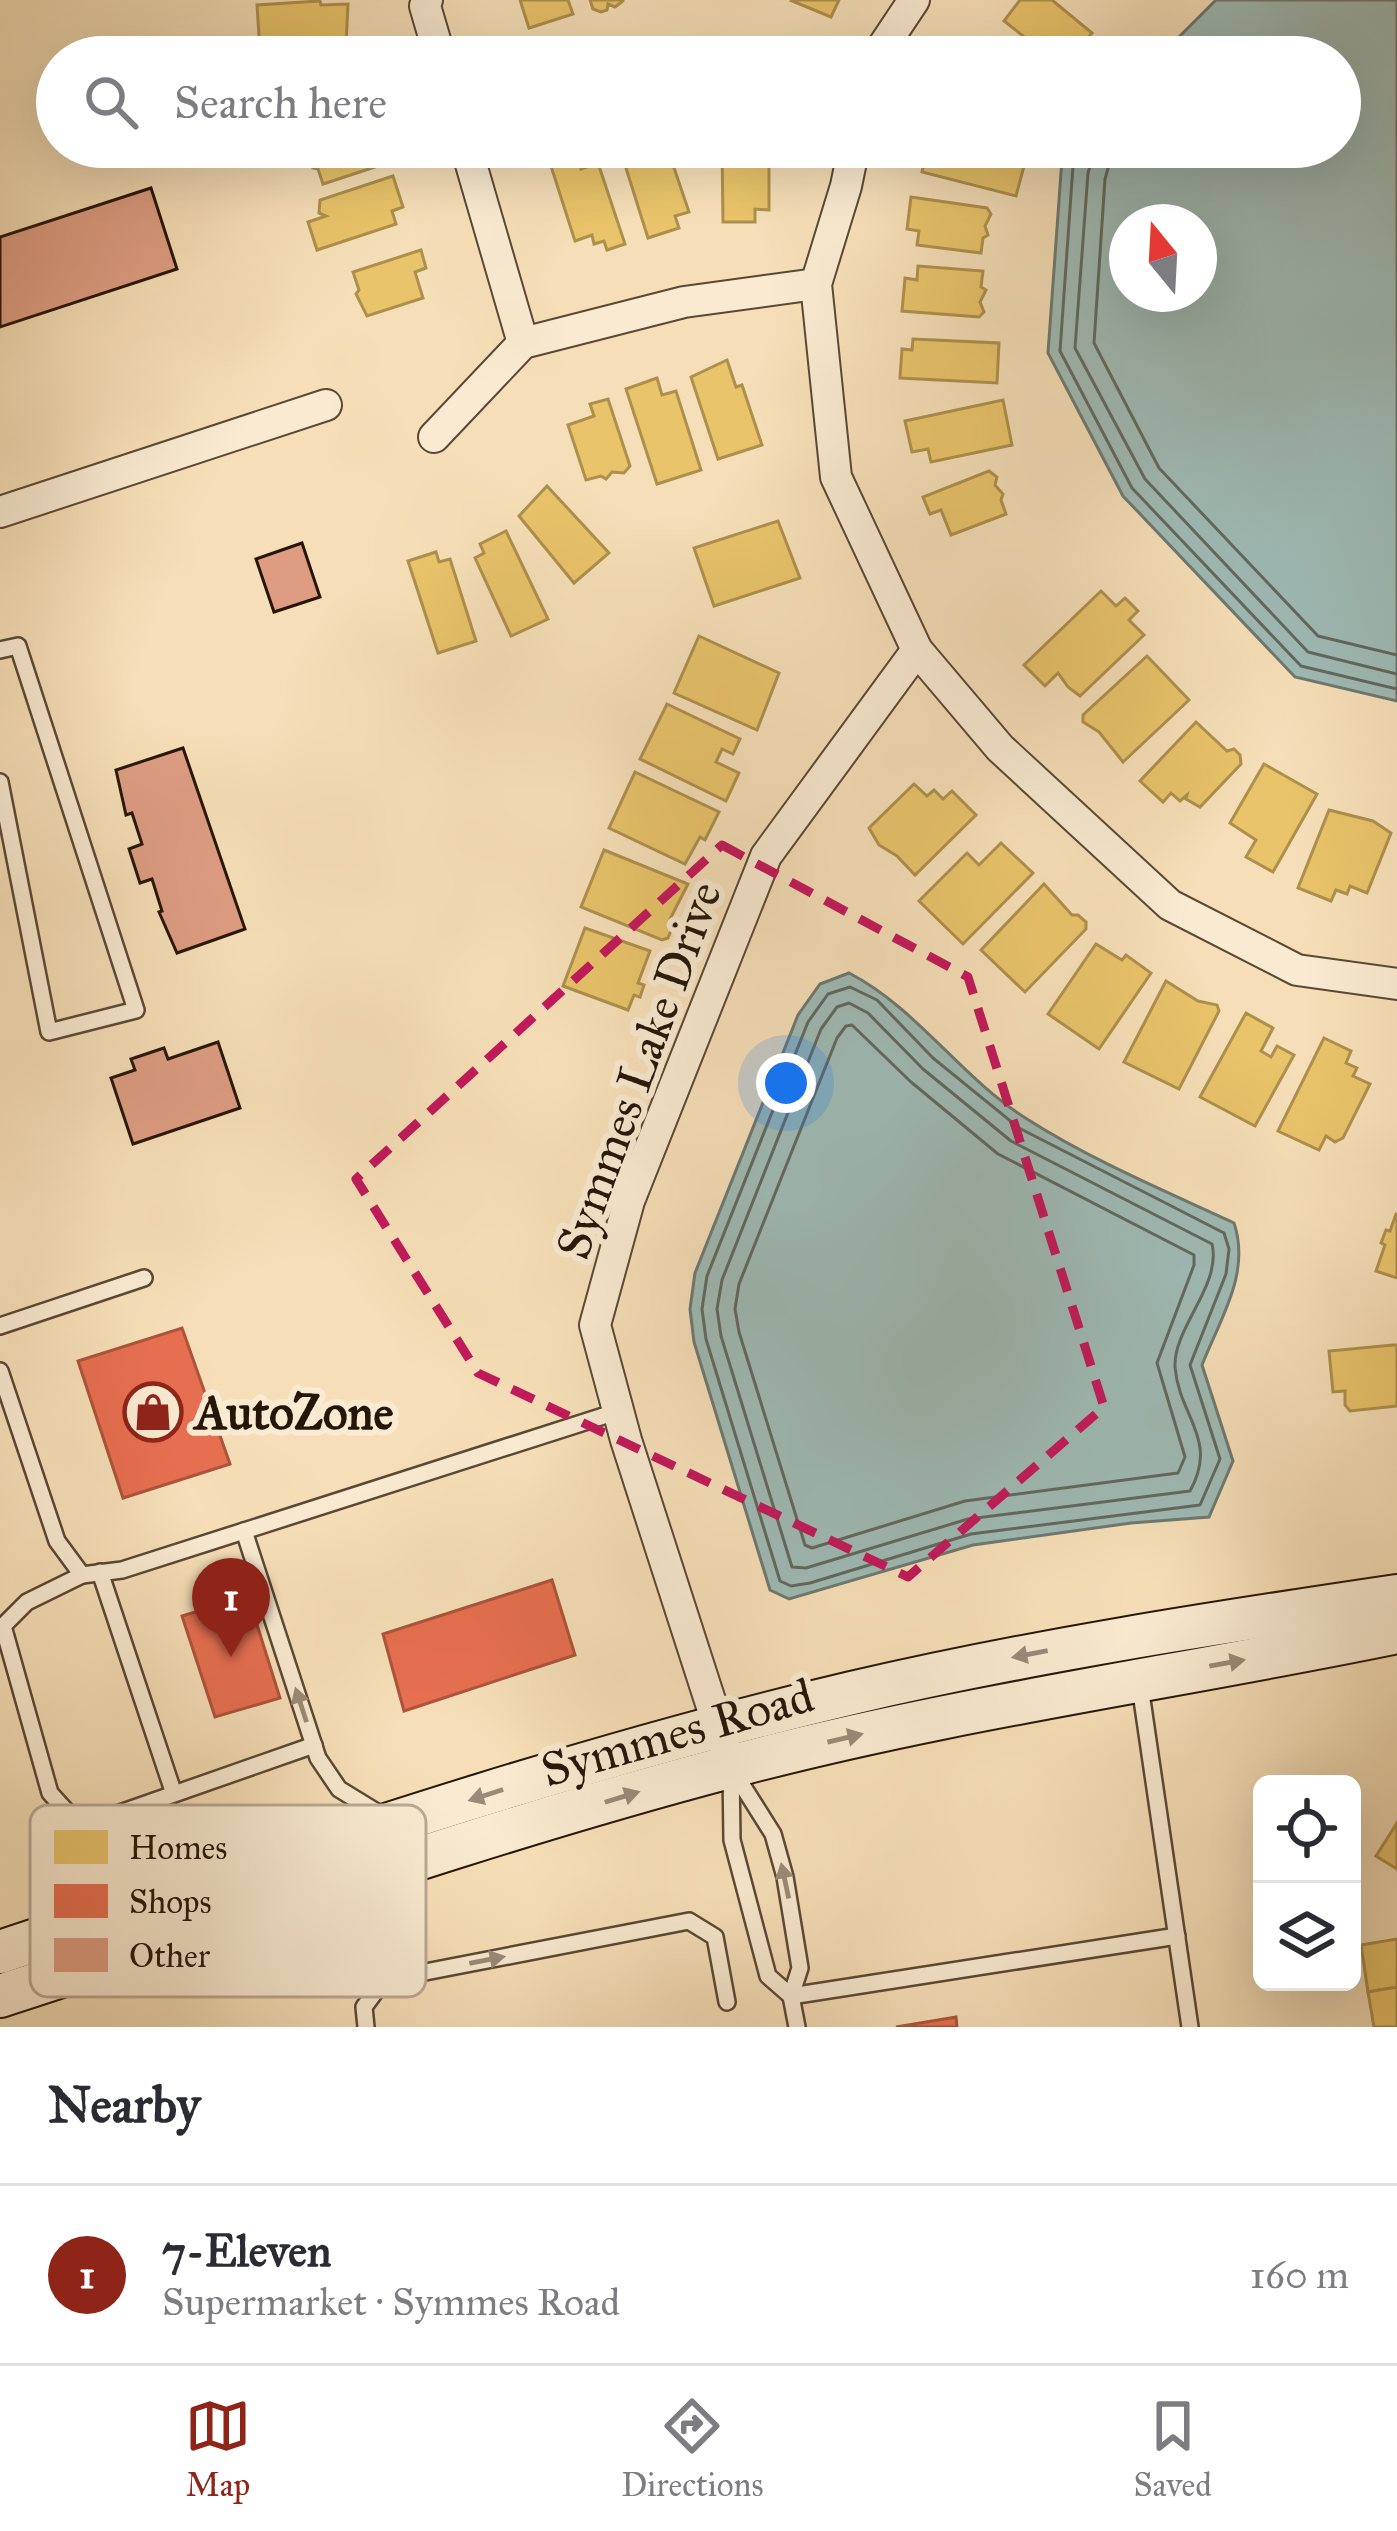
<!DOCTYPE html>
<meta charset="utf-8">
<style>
:root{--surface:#fff;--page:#f7f7f7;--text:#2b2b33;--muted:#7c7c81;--line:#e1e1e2;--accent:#8f2418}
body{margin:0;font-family:"IM FELL Great Primer",serif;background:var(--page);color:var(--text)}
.controls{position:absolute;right:36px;bottom:36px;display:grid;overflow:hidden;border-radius:18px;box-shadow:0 12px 48px #0002}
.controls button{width:108px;height:108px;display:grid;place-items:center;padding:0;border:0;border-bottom:3px solid var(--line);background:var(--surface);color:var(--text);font:60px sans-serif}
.compass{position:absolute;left:1109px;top:204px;width:108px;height:108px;border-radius:50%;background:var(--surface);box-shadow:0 12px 48px #0002;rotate:342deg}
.you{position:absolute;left:786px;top:1083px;width:42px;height:42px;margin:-30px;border:9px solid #fff;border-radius:50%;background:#1a73e8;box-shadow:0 0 0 18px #1a73e833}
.badge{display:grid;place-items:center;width:78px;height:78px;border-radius:50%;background:var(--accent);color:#fff;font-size:39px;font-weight:700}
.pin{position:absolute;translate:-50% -99px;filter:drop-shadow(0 3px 6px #0008)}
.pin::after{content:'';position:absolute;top:63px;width:42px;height:36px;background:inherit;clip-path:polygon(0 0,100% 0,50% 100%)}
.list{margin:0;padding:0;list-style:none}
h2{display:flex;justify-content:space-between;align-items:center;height:156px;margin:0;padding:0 48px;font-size:51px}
h2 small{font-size:39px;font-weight:400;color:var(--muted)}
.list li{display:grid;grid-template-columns:78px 1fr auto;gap:36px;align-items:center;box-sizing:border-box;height:180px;padding:0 48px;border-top:3px solid var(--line)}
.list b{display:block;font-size:45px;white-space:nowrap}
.list p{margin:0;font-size:39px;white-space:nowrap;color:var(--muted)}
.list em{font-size:39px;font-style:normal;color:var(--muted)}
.icon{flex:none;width:66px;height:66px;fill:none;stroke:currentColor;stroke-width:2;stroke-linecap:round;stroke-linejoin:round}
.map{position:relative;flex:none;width:1397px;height:2027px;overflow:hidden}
.search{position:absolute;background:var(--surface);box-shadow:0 12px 48px #0002;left:36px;right:36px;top:36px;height:132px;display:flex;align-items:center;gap:30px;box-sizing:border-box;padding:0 42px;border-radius:66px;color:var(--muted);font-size:45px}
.sheet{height:336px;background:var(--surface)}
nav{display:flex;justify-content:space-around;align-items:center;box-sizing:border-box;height:168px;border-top:3px solid var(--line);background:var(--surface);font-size:33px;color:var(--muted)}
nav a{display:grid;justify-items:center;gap:6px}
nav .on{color:var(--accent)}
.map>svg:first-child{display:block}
</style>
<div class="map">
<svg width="1397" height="2027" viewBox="0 0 1397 2027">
<rect width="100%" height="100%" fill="#f6dfb8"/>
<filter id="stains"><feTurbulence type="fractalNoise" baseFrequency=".00167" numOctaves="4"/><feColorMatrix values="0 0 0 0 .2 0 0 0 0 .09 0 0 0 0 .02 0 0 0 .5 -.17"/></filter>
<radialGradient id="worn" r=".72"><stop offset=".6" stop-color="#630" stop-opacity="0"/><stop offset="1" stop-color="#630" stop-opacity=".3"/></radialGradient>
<g fill="#9ebbb6" stroke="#6e7971" stroke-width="3" fill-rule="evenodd">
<path d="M1216,0H1397V701L1295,677L1123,496L1048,353L1062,159L1073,147H1340V57H1159ZM1127,222H1199V294H1127Z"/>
<path d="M849,973C917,1008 961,1078 1027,1119C1091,1160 1165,1191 1234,1223C1251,1273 1220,1319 1202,1365L1233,1461L1209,1517L1131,1523L973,1545L789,1599L770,1590L694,1342L690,1309L695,1273L798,1015L820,984Z"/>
</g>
<g fill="#e9c46a" stroke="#ae904d" stroke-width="3">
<path d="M520,0H568L573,14L529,28Z"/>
<path d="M590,0H623V1L615,7L608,4L607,10L601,12L593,9Z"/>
<path d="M790,0H839L831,17Z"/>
<path d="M1020,0H1052L1092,33L1073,57H1050L1004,21Z"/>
<path d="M320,1L321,5L348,4L346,45L260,51L257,5Z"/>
<path d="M372,147L378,166L323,184L318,169L313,168V155L305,148Z"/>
<path d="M722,147H769V210L755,209V222H723Z"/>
<path d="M928,147H1013L1028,151L1016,196L922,172Z"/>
<path d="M668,150L689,212L675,216L679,228L648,238L625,165L629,158L639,159L643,153Z"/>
<path d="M575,152L581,169L598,163L625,244L607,250L604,241L594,244L592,235L575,241L549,160Z"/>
<path d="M393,176L403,207L392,211L396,224L317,250L308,222L326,216L319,213L320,200Z"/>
<path d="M911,197L987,208L991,214L985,226L988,235L983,238L981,253L917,245L919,231L907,229Z"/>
<path d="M421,250L426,268L415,272L423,298L367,316L356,294L359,290L353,272Z"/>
<path d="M918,266L983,271L981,287L986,290L980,302L984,312L979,317L902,311L905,278L917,280Z"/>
<path d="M913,339L999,343L997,383L900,378L902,349L912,350Z"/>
<path d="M727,360L736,387L742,385L762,445L718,459L691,377Z"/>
<path d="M657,378L662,395L676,391L701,470L657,484L626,389Z"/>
<path d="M608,399L630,466L624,473L612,472L606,479L601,476L586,480L568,425L594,416L590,404Z"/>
<path d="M1003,400L1012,445L931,462L928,449L912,452L905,421Z"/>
<path d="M989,471L997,477L995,485L1003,494L1001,500L1006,514L951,535L941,510L930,514L923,497Z"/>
<path d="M547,486L609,553L574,583L519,516Z"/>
<path d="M778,521L800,578L714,606L694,548Z"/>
<path d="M506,531L548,619L511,636L475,558L484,553L480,544Z"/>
<path d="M436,552L439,562L450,559L476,641L438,653L408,561Z"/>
<path d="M1101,591L1116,606L1125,598L1138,611L1129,620L1144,635L1080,696L1068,687L1058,673L1045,686L1024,665Z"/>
<path d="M699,636L779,673L757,730L674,693Z"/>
<path d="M1147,656L1189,700L1123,762L1099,732L1083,722V715Z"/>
<path d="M667,704L740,739L733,754L722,749L716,762L739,773L726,801L640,759Z"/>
<path d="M1196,722L1227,751L1234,749L1240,755L1241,764L1200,807L1186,799L1187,795L1180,801L1171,793L1163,802L1140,781Z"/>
<path d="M1264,764L1317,794L1273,872L1246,857L1256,840L1230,823Z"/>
<path d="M635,772L719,812L705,840L700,837L685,864L609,828Z"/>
<path d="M914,784L927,796L934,790L943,799L952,791L976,815L915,875L897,856L879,845L869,828Z"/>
<path d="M1329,810L1373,821L1391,833L1367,893L1350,886L1347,894L1336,890L1331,901L1298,888Z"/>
<path d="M1001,843L1033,873L963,944L919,901L967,853L979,865Z"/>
<path d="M604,850L688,884L669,921L672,928L668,938L662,940L581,907Z"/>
<path d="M1044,884L1072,915H1078L1086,922V929L1025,992L981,950Z"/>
<path d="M585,928L650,951L638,983L644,985L640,997L634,995L628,1010L563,986Z"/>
<path d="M1096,944L1122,960L1126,955L1151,973L1099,1049L1048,1014Z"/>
<path d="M1166,981L1198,1001L1217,1005L1219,1011L1179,1089L1124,1062Z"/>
<path d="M1246,1013L1273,1028L1261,1051L1271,1057L1277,1046L1294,1055L1255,1126L1200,1097Z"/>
<path d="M1324,1038L1351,1051L1346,1063L1357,1068L1353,1076L1370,1084L1343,1138L1335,1142L1326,1136L1319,1150L1278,1131Z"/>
<path d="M1396,1214H1397V1278L1376,1271L1385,1245L1381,1243L1386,1230L1390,1231Z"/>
<path d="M1393,1345H1397V1406L1350,1411L1345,1405V1391L1333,1392L1329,1351Z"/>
<path d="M1397,1823V1869L1376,1856Z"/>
<path d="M1397,1939V1987L1368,1992L1361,1945Z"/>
<path d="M1397,1987V2027H1374L1368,1992Z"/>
</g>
<g fill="#e76f51" stroke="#ad543b" stroke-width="3">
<path d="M182,1328L230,1464L123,1498L78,1361Z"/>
<path d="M552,1580L575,1655L404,1711L383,1634Z"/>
<path d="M248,1596L280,1698L215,1717L182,1616Z"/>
<path d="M956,2017L957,2027H896Z"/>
</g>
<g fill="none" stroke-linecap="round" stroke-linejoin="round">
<g stroke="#626860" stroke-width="3">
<path d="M1081,147L1073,166L1060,351L1132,488L1301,666L1397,689"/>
<path d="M1096,147L1088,173L1075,348L1145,479L1308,652L1397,674"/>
<path d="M1114,147L1105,179L1094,343L1159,468L1318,636L1397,655"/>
<path d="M850,987L877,1000L933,1058L1019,1128L1224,1233L1229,1249L1226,1274L1190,1365L1220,1459L1200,1505L971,1534L810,1583L791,1586L780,1581L706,1339L702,1309L707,1276L808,1022L828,994Z"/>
<path d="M849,1003L868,1013L923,1069L1011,1141L1212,1244C1222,1285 1173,1328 1175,1367C1179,1417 1219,1439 1190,1491L968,1519L806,1568L792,1567L721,1336L717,1309L722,1280L821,1029L837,1007Z"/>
<path d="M852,1025L911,1082L998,1154L1194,1255V1265L1157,1363L1185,1457L1178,1473L965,1501L812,1548L805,1545L739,1332L735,1309L739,1284L837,1038L846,1026Z"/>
</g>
</g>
<g fill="#de9d83" stroke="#261509" stroke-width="3">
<path d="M151,188L177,269L0,327V237Z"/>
<path d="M302,543L320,597L274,612L256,559Z"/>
<path d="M183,748L245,929L177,953L159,912L162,911L152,879L140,883L129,849L142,844L132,813L126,815L116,770Z"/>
<path d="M218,1042L240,1108L133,1144L111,1078L135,1070L131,1059L164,1048L168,1059Z"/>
</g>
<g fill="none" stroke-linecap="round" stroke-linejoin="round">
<g stroke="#5a4835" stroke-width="20">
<g id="lane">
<path d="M0,650L18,646L136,1010L49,1032L0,782"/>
<path d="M0,1326L144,1278"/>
<path d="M0,1371L57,1541L82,1575L122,1570L619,1411"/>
<path d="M244,1531L318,1758L339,1789L388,1819"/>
<path d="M100,1572L174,1794"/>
<path d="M82,1575L27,1602L3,1626L50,1793L70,1815L97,1821L314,1745"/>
<path d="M1140,1686L1190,2027"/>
<path d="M731,1769L732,1840L768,1976L791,1996L1177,1936"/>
<path d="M732,1769L773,1834L785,1877L800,1968L791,1996L797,2027"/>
<path d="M366,2027L364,2007L384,1980L689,1921L715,1937L727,2002"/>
</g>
</g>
<g stroke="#5a4835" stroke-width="34">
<g id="street">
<path d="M427,0L425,6L440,57"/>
<path d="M876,57L914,0"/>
<path d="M466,147L523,343"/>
<path d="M854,147L846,186L816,284L836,477L917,650L1000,748L1170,905L1297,970L1397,984"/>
<path d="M434,437L523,343L684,302L816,284"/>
<path d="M0,512L326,405"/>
<path d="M724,1744L626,1440L595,1325L629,1201L766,856L917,650"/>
</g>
</g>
<g stroke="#261509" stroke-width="46">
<g id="secondary">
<path d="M0,1952C282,1859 563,1761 852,1693C1032,1651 1214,1623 1397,1596"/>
<path d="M0,1996C242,1918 483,1832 729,1767C949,1708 1174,1678 1397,1632"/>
</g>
</g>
<use href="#lane" stroke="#f9ead1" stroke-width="15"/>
<use href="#street" stroke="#f9ead1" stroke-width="30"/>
<use href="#secondary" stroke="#f9ead1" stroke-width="42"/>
</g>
<defs><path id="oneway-solid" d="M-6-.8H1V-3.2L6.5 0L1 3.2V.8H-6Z" transform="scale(3)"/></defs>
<g fill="#9a8a77">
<use href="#oneway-solid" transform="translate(1030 1654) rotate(169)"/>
<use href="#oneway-solid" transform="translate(1227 1663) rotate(-10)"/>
<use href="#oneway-solid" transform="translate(301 1705) rotate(-108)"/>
<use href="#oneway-solid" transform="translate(845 1738) rotate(-13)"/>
<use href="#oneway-solid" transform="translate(486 1795) rotate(162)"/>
<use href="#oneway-solid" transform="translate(622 1797) rotate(-17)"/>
<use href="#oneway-solid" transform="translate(785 1881) rotate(-102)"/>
<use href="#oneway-solid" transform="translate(487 1960) rotate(-11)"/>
</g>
<path fill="none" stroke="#c2185b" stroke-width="9" stroke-dasharray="24 15" stroke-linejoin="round" d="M722,845L968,977L1104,1407L908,1577L478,1373L356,1179Z"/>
<defs>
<g id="shop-ring" transform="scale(3)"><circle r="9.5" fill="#f9ead1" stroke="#8f2418" stroke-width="1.5"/><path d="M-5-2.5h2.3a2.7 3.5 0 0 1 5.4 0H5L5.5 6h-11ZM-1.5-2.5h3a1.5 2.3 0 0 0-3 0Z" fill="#8f2418"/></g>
</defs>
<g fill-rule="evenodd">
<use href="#shop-ring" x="153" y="1412"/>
</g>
<g text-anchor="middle" stroke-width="12" stroke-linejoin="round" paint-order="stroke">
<g font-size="48" fill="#261509" stroke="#f9ead1">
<text transform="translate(638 1070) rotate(-70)" y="17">Symmes Lake Drive</text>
<text transform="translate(677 1732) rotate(-16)" y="17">Symmes Road</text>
</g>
<g font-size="48" font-weight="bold" fill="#261509" stroke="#f9ead1" text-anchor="start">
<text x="195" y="1429">AutoZone</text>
</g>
</g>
<rect x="30" y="1805" width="396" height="192" rx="18" fill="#f9ead1" stroke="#baaa95" stroke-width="3"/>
<rect x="54" y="1830" width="54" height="34" fill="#e9c46a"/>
<rect x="54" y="1884" width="54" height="34" fill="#e76f51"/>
<rect x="54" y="1938" width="54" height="34" fill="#de9d83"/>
<g font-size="33" fill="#261509">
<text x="129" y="1859">Homes</text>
<text x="129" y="1913">Shops</text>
<text x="129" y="1967">Other</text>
</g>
<rect width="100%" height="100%" filter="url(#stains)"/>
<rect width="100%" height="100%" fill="url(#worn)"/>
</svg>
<div class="controls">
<button><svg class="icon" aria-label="locate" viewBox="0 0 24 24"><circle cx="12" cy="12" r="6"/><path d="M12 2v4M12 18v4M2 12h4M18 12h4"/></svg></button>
<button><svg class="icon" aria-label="layers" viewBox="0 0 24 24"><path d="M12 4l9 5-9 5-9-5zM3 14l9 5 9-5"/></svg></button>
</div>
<svg class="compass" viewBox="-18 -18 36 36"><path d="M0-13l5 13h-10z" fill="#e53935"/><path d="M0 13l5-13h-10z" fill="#7c7c81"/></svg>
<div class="you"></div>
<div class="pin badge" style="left:231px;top:1657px">1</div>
<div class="search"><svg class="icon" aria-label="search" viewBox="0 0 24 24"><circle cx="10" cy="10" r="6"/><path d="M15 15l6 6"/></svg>Search here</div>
</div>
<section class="sheet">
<h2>Nearby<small></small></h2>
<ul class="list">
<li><span class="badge">1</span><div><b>7-Eleven</b><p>Supermarket · Symmes Road</p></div><em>160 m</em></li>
</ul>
</section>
<nav>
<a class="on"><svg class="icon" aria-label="map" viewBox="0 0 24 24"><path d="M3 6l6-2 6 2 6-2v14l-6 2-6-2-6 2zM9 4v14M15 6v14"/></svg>Map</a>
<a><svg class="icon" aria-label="directions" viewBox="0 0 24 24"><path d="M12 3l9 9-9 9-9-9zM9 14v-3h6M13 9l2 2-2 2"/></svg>Directions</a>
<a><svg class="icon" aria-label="saved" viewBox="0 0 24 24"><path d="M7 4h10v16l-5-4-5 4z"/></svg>Saved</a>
</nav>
